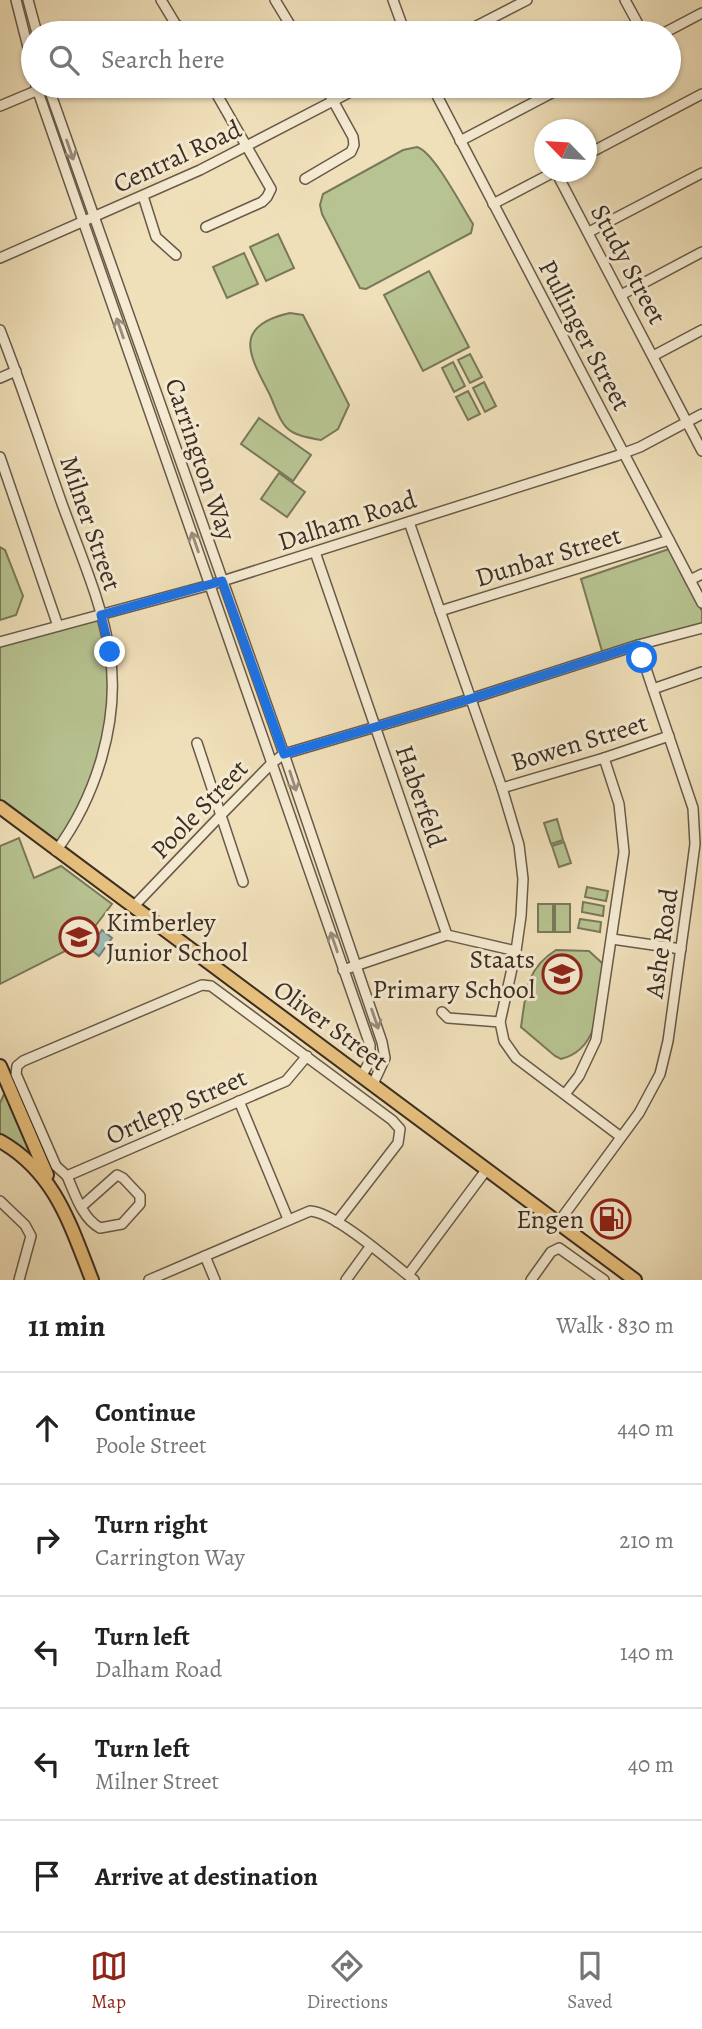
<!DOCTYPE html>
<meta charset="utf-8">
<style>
:root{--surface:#fff;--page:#f2f2f2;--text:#222;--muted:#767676;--line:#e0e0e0;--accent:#8f2418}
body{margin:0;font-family:Alegreya,serif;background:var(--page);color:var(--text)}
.compass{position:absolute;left:534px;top:119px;width:63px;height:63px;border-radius:50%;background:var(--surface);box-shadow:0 2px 5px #0004;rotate:295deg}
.stop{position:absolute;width:21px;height:21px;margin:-16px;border:5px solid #1a73e8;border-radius:50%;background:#fff}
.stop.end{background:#1a73e8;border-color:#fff;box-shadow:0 2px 7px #0008}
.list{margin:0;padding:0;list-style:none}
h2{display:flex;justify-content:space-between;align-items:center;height:91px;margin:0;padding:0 28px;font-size:30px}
h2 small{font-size:23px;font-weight:400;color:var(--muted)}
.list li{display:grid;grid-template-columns:46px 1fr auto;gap:21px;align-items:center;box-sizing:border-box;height:112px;padding:0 28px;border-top:2px solid var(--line)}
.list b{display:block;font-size:26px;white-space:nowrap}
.list p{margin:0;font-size:23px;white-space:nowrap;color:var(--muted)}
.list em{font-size:23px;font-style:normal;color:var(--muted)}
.icon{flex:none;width:38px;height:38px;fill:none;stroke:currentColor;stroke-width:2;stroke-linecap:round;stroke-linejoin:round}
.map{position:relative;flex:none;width:702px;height:1280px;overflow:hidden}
.search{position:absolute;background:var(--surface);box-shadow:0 2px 5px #0004;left:21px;right:21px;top:21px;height:77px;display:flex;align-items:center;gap:18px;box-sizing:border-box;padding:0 24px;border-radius:38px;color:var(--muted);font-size:26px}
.sheet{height:651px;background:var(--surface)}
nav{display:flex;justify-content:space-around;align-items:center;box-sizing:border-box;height:98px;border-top:2px solid var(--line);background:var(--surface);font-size:19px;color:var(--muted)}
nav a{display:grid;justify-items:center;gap:4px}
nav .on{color:var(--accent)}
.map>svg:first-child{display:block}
</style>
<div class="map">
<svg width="702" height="1280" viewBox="0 0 702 1280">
<rect width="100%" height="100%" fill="#f0e0ba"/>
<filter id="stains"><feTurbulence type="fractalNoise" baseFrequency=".00286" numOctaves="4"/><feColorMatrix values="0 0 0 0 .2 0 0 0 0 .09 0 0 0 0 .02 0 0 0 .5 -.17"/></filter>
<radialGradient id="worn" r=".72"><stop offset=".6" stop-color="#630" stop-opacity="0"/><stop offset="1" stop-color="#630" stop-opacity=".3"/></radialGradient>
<g fill="#b7c391" stroke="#79785a" stroke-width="2">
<path d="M417,147C434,152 462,207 473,224L471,233L366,289L360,288L322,214L320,205L323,194L403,150Z"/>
<path d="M278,234L294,268L266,281L250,247Z"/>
<path d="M244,253L258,284L227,298L213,267Z"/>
<path d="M429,271L469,347L423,371L384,295Z"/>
<path d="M290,313L303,315L349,405L338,429L321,440C310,438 294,436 286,427C278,419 274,403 269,393C249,355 232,326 290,313Z"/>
<path d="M470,354L482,377L470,383L458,360Z"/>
<path d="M453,362L465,386L454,392L442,368Z"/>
<path d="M484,382L496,406L485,412L473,388Z"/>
<path d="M468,391L480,414L468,420L456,397Z"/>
<path d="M259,418L311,455L293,481L241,444Z"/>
<path d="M279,473L305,492L287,517L261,499Z"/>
<path d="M0,547L5,550L23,596L16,615L0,620Z"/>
<path d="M669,549L702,611V626L604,658L581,579Z"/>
<path d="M101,615L112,695L95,778L59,846L0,802V643Z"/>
<path d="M557,819L563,840L551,844L544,823Z"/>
<path d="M19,838L34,878L61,866L112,904L83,942L0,984V846Z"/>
<path d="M564,842L571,863L559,867L552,846Z"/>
<path d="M587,887L608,891L606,901L585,897Z"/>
<path d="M583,902L604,906L603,916L582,912Z"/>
<rect x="538" y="904" width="15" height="28"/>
<rect x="555" y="904" width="15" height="28"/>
<path d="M580,919L601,922L600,932L578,928Z"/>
<path d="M556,950L589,951L603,964C599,998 602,1049 561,1059L555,1056L521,1027C526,994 525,969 556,950Z"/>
<path d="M6,1090L40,1167L0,1139V1103Z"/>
</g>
<path fill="#9bbcb6" stroke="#75837c" stroke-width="2" d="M102,930L112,938L99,956L89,948Z"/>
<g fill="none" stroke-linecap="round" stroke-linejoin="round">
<g stroke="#685a4a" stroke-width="12">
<g id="minor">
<path d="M16,0L33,67"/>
<path d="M28,0L37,33"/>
<path d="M161,0L181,33"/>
<path d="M275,0L295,33"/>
<path d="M393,0L405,33"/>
<path d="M625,0L643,33"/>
<path d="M160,33L177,25"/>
<path d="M463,33L527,0"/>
<path d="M664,33L702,13"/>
<path d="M36,86L370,1045V1061L362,1075"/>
<path d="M48,86L284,754L382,1042L385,1058L373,1084"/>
<path d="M432,86L702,603"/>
<path d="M0,106L43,88"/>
<path d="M460,141L565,86"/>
<path d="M586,155L702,94"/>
<path d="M556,172L702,451"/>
<path d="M305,179L351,152L354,145L353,137L325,86"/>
<path d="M143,196L156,237L176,255"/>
<path d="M493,204L554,172"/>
<path d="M206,227L262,202L267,197L271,189L212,86"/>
<path d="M589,232L702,173"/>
<path d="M0,258L200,170L362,86"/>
<path d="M621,295L702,252"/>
<path d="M0,330C22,386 41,444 61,501C79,551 102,602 110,654C120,721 96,797 56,851"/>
<path d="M653,356L702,330"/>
<path d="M0,378L16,371"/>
<path d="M0,457L58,626"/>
<path d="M409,522L502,788L519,845L523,879L521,916L516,951L500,1022L504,1041L516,1058L621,1137"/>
<path d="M315,552L447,935"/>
<path d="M690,580L702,574"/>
<path d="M440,611L669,540"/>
<path d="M0,642L210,585L616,456L640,447L702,414"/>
<path d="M653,689L702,672"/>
<path d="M197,743L243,882"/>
<path d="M502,788L604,758L669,736"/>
<path d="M134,906L221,815L272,763L284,754L470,699L638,645L702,628"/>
<path d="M612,939L681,949"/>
<path d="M343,970L447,935L516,951"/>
<path d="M442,1012L448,1018L500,1022"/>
<path d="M307,1056L286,1081L67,1176L56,1166L16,1074L17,1066L23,1061L202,985L211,986L392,1120L400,1129L398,1143L337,1222"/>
<path d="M565,1094L579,1076L596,1040L624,852L619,804L604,758"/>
<path d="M239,1101L288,1219"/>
<path d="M67,1176C75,1194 82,1218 100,1228L122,1224L140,1204V1196L123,1178L117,1175L81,1207"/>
<path d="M0,1201L25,1225L31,1236L19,1280"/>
<path d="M558,1223L639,1113L660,1074L668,1041L690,882L695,844L693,808L638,645"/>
<path d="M205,1256L215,1280"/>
<path d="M408,1275L487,1169"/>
<path d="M149,1280L310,1211C335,1212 392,1263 414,1280"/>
<path d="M346,1280L370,1247"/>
<path d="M531,1280L551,1252L559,1248L604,1280"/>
</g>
</g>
<g stroke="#3b2d24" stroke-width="16">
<g id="highway">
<path d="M0,807L635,1280"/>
<path d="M0,1066L47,1175"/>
<path d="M0,1141C55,1172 70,1224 92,1280"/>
</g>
</g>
<use href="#minor" stroke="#f5ebd2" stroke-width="9"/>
<use href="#highway" stroke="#e8c07d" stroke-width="12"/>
</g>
<defs><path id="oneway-shaft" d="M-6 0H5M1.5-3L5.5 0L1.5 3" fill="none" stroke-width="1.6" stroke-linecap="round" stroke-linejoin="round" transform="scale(1.75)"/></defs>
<g stroke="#988c7b">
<use href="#oneway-shaft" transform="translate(70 150) rotate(71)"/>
<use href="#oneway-shaft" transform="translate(120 328) rotate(-109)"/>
<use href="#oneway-shaft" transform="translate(195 542) rotate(-109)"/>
<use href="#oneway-shaft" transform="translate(293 781) rotate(72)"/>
<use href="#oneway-shaft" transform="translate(334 942) rotate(-109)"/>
<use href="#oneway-shaft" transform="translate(375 1019) rotate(71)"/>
</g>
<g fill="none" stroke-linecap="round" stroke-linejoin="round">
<path stroke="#1a73e8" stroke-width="9" d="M110,652L101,615L222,581L284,754L470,699L638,645L642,658"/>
</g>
<defs>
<g id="school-ring" transform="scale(2.0125)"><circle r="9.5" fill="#f5ebd2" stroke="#8f2418" stroke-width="1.5"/><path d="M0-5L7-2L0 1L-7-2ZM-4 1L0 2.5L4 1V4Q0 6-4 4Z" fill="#8f2418"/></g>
<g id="fuel-ring" transform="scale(2.0125)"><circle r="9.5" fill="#f5ebd2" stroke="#8f2418" stroke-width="1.5"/><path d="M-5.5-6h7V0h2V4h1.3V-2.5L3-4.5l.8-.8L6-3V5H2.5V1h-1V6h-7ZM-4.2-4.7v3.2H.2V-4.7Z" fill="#8f2418"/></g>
</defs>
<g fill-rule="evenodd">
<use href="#school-ring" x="79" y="937"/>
<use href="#school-ring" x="562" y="974"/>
<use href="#fuel-ring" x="611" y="1219"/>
</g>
<g text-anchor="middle" stroke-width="6" stroke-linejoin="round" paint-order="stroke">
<g font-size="26" fill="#3b2d24" stroke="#f5ebd2">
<text transform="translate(177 156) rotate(-25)" y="9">Central Road</text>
<text transform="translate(629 264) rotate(62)" y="9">Study Street</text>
<text transform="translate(585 335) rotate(62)" y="9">Pullinger Street</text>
<text transform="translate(201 459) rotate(71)" y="9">Carrington Way</text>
<text transform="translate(347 520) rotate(-18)" y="9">Dalham Road</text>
<text transform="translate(91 523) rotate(71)" y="9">Milner Street</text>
<text transform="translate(548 556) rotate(-17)" y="9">Dunbar Street</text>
<text transform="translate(579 742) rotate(-17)" y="9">Bowen Street</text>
<text transform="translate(421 796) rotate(71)" y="9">Haberfeld</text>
<text transform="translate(199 809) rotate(-46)" y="9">Poole Street</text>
<text transform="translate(661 943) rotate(-82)" y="9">Ashe Road</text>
<text transform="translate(331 1025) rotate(36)" y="9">Oliver Street</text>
<text transform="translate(176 1106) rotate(-24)" y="9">Ortlepp Street</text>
</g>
<g font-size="26" fill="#3b2d24" stroke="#f5ebd2" text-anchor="end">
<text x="106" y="931" text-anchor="start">Kimberley<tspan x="106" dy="30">Junior School</tspan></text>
<text x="535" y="968">Staats<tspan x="535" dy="30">Primary School</tspan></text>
<text x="584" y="1228">Engen</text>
</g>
</g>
<rect width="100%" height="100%" filter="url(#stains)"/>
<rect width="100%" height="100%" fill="url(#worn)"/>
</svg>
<svg class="compass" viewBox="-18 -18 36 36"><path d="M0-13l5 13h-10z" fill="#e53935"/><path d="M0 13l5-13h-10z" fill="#767676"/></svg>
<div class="stop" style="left:642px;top:658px"></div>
<div class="stop end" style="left:110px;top:652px"></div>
<div class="search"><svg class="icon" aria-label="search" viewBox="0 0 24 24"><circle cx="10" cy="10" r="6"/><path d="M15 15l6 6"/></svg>Search here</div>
</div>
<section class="sheet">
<h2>11 min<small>Walk · 830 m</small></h2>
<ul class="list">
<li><svg class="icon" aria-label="ahead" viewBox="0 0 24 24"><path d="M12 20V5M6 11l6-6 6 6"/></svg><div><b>Continue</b><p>Poole Street</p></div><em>440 m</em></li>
<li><svg class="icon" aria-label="right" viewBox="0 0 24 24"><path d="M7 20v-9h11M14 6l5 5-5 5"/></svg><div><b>Turn right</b><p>Carrington Way</p></div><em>210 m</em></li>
<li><svg class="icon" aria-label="left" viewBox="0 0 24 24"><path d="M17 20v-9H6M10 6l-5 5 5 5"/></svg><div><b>Turn left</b><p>Dalham Road</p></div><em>140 m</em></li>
<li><svg class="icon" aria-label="left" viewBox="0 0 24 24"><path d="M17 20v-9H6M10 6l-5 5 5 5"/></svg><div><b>Turn left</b><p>Milner Street</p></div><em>40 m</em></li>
<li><svg class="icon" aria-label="arrive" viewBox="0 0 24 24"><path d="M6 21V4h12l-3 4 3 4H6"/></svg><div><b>Arrive at destination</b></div></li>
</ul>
</section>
<nav>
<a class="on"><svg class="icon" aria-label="map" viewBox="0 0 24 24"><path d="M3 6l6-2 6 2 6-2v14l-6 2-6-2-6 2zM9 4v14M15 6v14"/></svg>Map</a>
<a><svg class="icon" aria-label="directions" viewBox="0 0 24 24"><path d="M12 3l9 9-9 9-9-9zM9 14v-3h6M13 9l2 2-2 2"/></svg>Directions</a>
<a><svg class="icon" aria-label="saved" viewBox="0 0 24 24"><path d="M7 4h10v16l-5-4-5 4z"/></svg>Saved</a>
</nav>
